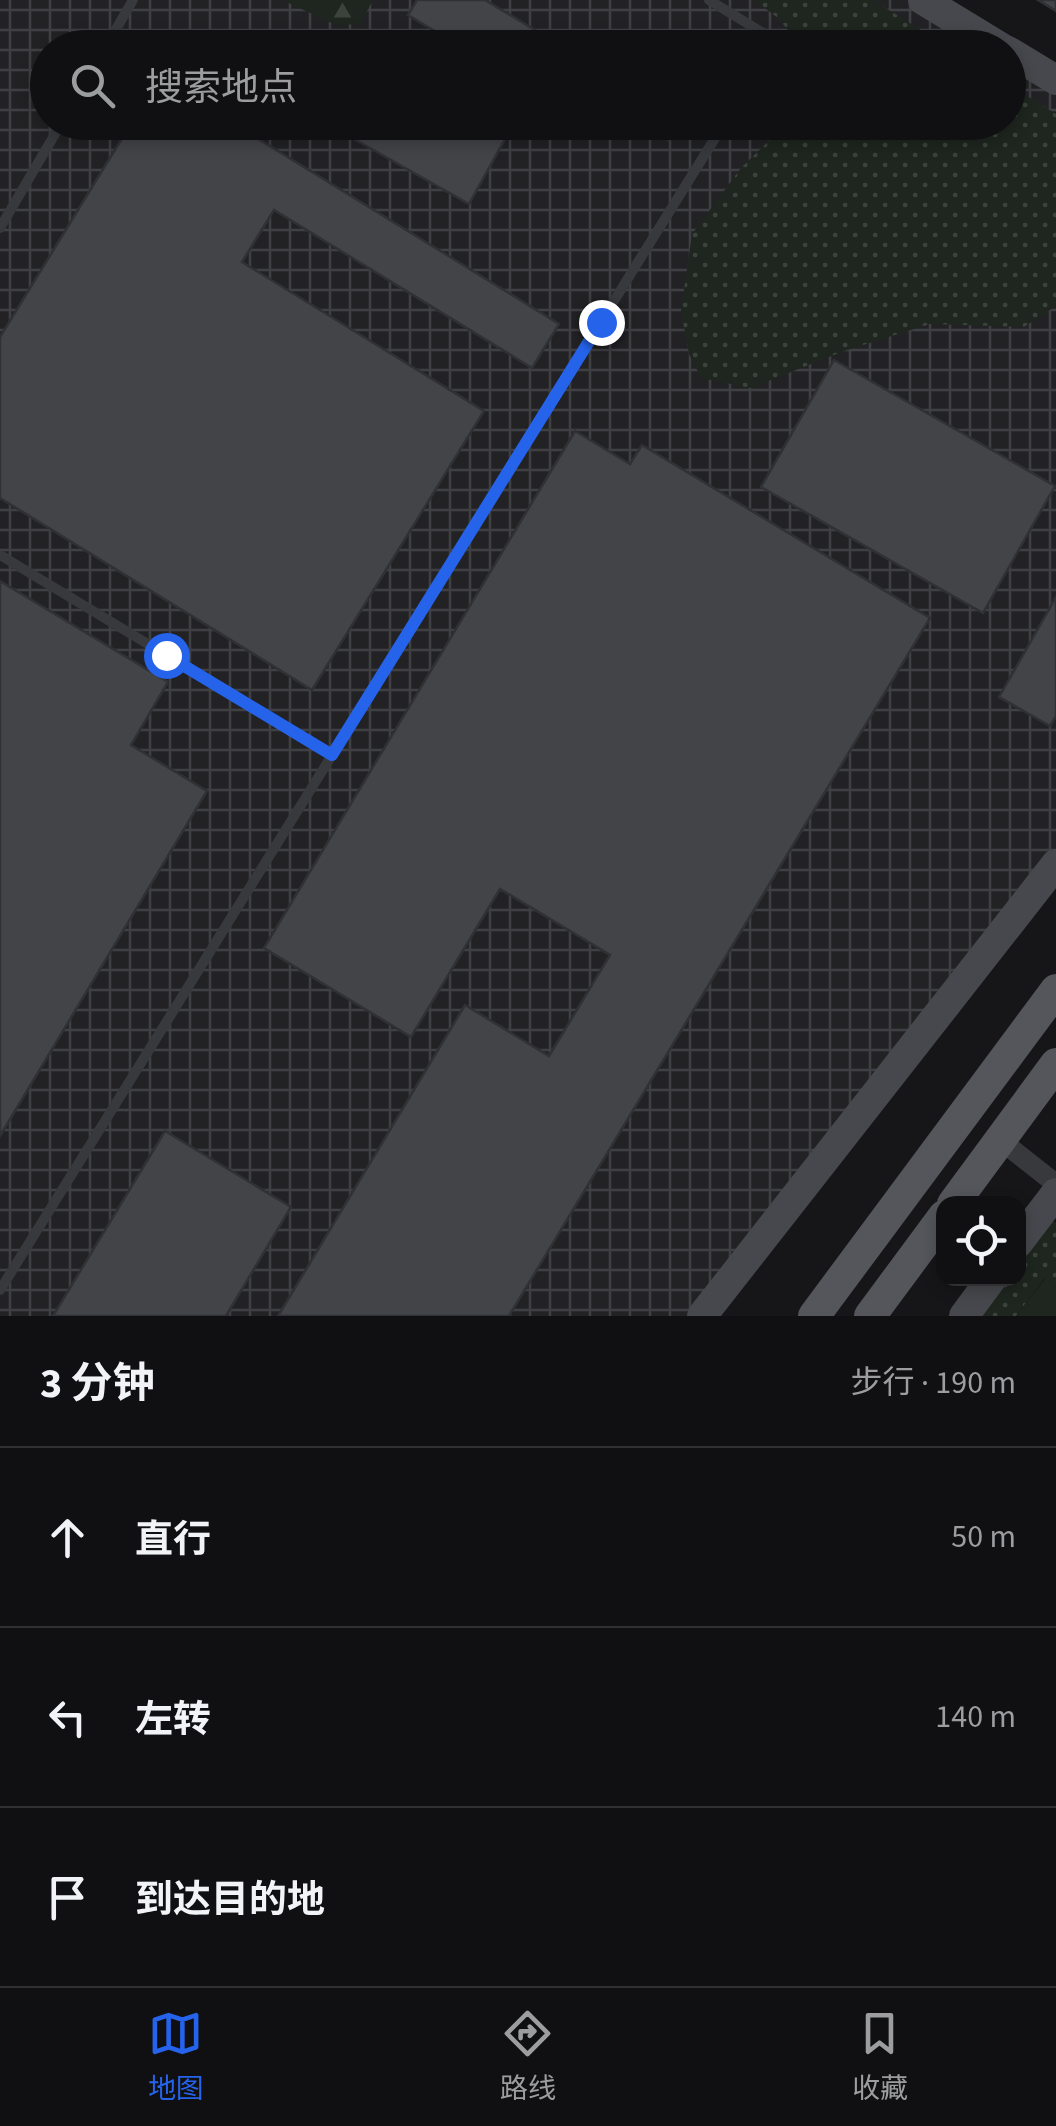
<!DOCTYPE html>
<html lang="zh">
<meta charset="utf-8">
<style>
:root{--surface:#101012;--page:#1e1e20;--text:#f1f3f6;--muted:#9c9d9f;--line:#303032;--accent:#2563eb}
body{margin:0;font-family:"Source Sans 3","Noto Sans SC",sans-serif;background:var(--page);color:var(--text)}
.controls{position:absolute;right:30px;bottom:30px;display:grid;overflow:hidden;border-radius:20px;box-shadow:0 5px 15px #0003}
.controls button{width:90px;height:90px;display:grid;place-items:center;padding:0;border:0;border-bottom:2px solid var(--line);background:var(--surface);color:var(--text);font:50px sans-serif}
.stop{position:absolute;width:30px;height:30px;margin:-22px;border:8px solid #2563eb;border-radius:50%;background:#fff}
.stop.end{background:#2563eb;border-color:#fff;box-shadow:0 2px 10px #0008}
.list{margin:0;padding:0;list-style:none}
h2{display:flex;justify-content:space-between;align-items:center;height:130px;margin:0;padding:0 40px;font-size:42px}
h2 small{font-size:32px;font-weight:400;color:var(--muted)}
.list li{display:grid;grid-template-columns:65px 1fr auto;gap:30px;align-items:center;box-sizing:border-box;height:180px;padding:0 40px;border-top:2px solid var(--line)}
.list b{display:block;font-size:38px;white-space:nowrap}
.list em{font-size:32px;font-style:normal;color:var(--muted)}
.icon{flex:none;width:55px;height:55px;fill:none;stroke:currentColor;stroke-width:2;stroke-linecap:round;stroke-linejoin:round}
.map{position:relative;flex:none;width:1056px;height:1316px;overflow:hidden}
.search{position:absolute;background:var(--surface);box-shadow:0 5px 15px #0003;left:30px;right:30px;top:30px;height:110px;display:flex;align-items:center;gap:25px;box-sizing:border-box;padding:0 35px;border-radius:55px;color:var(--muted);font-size:38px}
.sheet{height:670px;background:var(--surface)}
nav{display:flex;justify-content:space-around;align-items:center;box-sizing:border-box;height:140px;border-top:2px solid var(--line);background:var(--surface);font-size:28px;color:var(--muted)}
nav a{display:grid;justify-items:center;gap:5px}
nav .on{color:var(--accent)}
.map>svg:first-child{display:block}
</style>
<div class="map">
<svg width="1056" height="1316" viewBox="0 0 1056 1316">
<defs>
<pattern id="industrial-grid" width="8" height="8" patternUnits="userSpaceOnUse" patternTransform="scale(2.5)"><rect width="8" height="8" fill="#222225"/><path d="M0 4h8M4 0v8" fill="none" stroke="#3f4043"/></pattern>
<pattern id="grass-dots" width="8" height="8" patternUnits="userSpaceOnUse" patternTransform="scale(2.5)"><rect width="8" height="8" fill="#1e261f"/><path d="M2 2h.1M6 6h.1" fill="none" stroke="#3c433d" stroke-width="1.8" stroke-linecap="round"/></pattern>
<pattern id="forest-firs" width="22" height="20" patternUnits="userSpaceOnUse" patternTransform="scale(2.5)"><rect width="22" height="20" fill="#1e261f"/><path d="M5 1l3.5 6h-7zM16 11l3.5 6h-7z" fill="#3c433d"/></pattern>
</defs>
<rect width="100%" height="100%" fill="#161618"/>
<path fill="url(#industrial-grid)" d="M0,0H923L1002,47L48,48V122H1008L1009,51L1056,80V864L702,1316H0Z"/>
<g fill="url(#grass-dots)">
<path d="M754,0H873L948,47H802L778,18Z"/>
<path d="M1009,85L1056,114V306L1024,327L930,324L844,351L751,388L701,378L689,354L681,311L692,234L741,168L787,123L1008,122Z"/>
<path d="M1042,1212L1056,1223V1288L1044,1279L1016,1316H964L992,1279L1018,1278L1019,1243Z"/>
</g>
<path fill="url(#forest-firs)" d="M282,0H373L360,24L336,25Z"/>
<path fill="#1e261f" d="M1045,1279L1056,1288V1316H1016Z"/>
<g fill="#434448" stroke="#303134" stroke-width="2.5">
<path d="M417,0H485L565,48H463L408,15Z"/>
<path d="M1038,0H1056V11Z"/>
<path d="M132,122H231L559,324L532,368L274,210L242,262L484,411L312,690L0,498V337Z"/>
<path d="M364,122H476L505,139L469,204L354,139Z"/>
<path d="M591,122H678L668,140L639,123L616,137Z"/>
<path d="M834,360L1055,486L983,613L761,487Z"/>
<path d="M575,431L630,464L642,445L930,618L509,1316H278L465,1005L549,1056L610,955L500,889L411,1037L264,948Z"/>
<path d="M0,581L168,682L131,745L207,791L0,1136Z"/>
<path d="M1056,597V716L1050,726L999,697Z"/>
<path d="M165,1131L291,1207L226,1316H53Z"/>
</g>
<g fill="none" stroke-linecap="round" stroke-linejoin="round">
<g stroke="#37393d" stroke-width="10">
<path d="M709,0L776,41L771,48"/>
<path d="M105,48L133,0"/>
<path d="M0,228L62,122"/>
<path d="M0,555L332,755"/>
<path d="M0,1290L725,122"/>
</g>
<path stroke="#37393d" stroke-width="20" d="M1000,1140L1056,1184"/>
<g stroke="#46484d" stroke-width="30">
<path d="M923,0L1002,48"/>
<path d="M1008,51L1056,80"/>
<path d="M1018,1243L1056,1193"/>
<path d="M702,1316L1056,864"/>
<path d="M964,1316L992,1278"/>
</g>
<g stroke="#54565c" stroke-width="32">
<path d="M953,1204L1056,1064"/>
<path d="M814,1316L1056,990"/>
<path d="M870,1316L944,1216"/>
</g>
</g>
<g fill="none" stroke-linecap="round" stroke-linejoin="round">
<path stroke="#2563eb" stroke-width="12" d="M166,655L332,755L601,322"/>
</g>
</svg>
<div class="controls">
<button><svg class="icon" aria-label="locate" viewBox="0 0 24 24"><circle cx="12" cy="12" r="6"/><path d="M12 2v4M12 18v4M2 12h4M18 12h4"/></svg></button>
</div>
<div class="stop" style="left:166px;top:655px"></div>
<div class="stop end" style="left:601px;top:322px"></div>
<div class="search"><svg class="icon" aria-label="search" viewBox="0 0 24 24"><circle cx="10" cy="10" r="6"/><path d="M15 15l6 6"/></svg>搜索地点</div>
</div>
<section class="sheet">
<h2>3 分钟<small>步行 · 190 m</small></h2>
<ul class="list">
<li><svg class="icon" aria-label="ahead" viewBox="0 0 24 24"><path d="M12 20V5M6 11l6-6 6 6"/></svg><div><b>直行</b></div><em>50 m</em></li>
<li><svg class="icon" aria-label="left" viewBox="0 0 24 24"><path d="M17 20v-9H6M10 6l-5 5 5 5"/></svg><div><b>左转</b></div><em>140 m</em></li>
<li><svg class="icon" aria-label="arrive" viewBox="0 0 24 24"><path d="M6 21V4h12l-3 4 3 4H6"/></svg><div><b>到达目的地</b></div></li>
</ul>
</section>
<nav>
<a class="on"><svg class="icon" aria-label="map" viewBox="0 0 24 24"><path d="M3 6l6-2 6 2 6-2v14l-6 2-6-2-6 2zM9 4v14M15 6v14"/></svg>地图</a>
<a><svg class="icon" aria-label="directions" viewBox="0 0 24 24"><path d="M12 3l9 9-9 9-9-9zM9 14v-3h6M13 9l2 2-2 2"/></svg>路线</a>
<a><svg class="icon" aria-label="saved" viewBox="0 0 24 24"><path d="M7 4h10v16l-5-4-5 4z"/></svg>收藏</a>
</nav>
